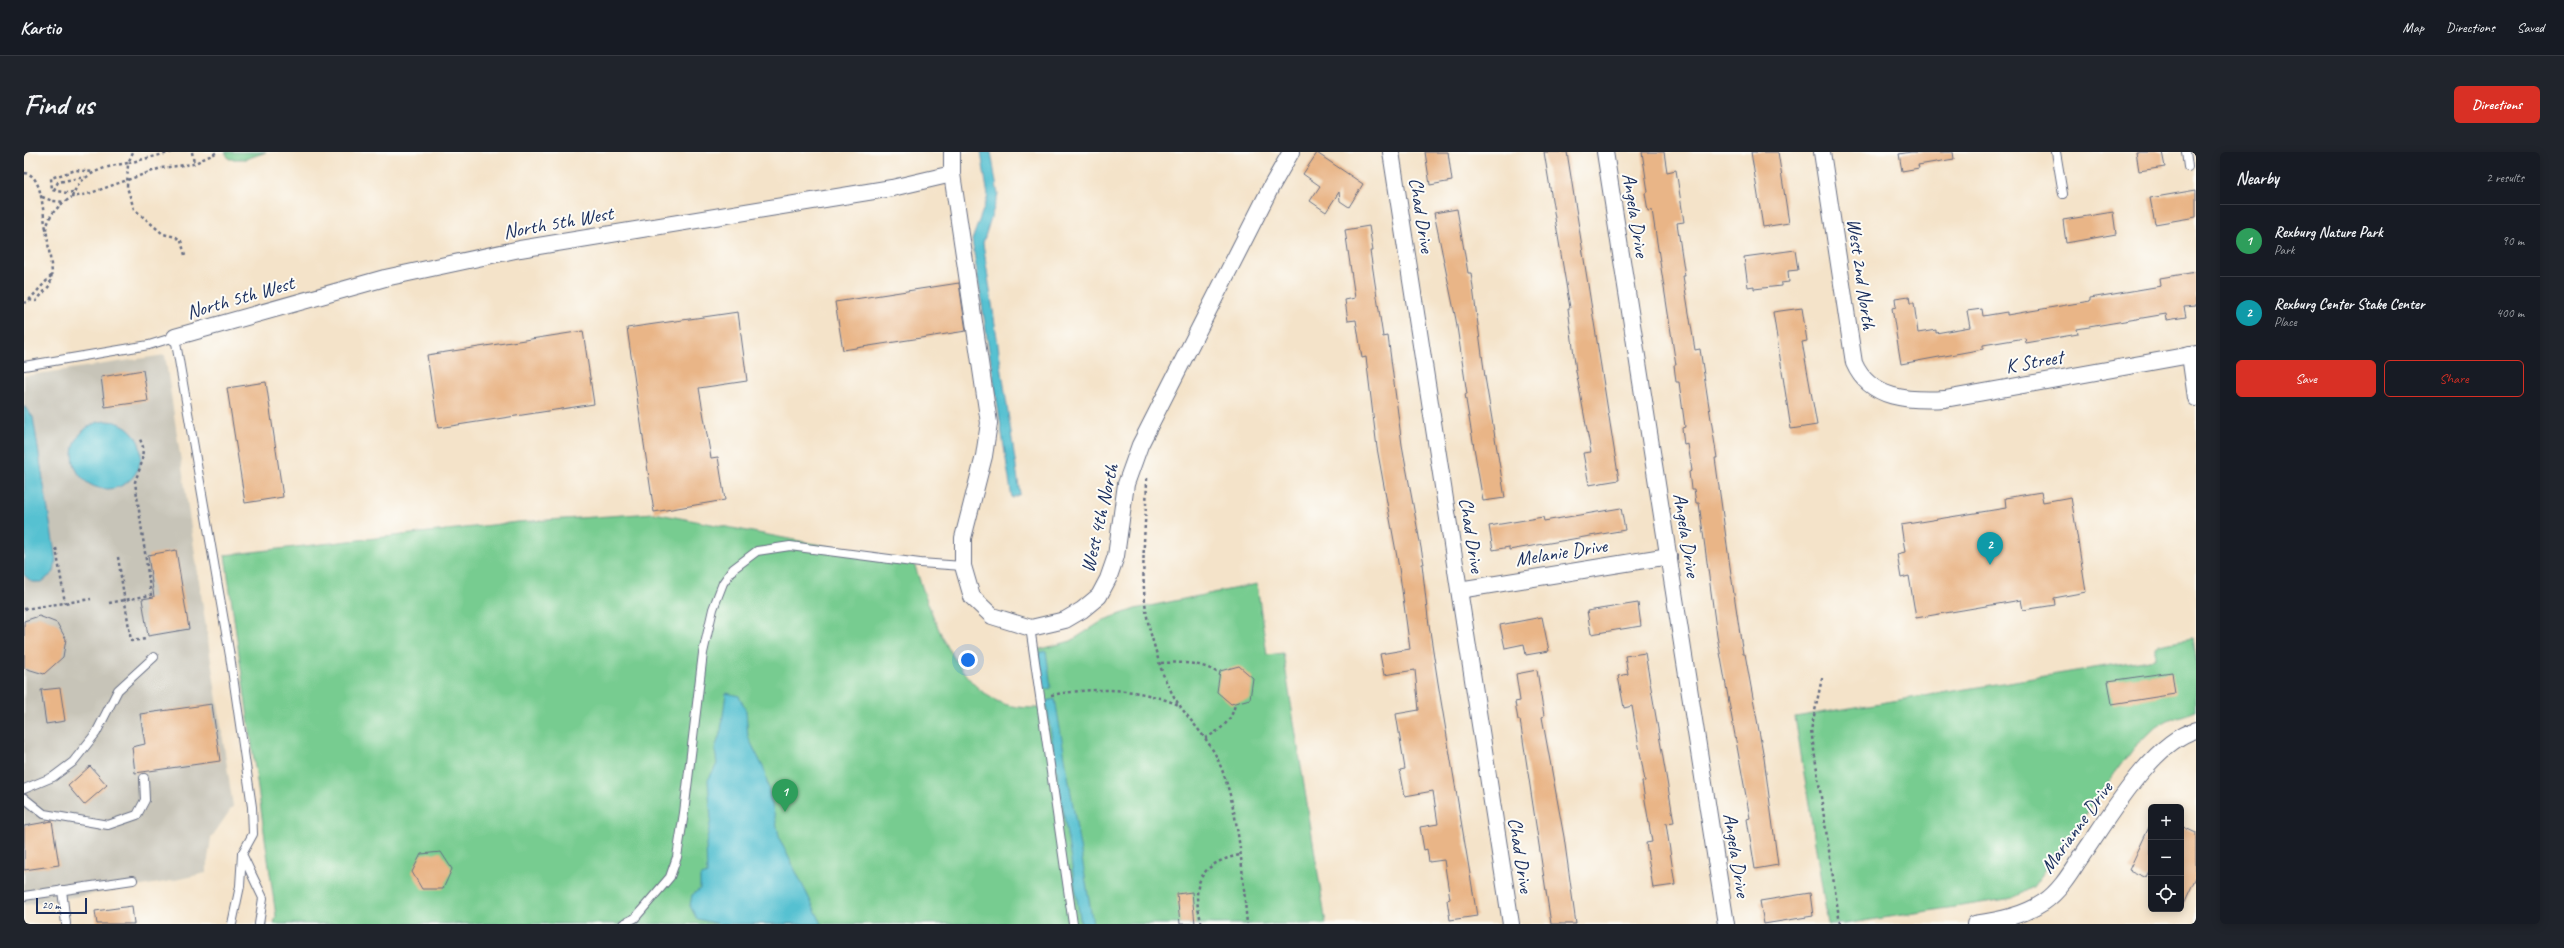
<!DOCTYPE html>
<meta charset="utf-8">
<style>
:root{--surface:#171b24;--page:#20242c;--text:#f1f3f6;--muted:#9ea1a6;--line:#363941;--accent:#d93025}
body{margin:0;font-family:Caveat,sans-serif;background:var(--page);color:var(--text)}
.controls{position:absolute;right:12px;bottom:12px;display:grid;overflow:hidden;border-radius:6px;box-shadow:0 2px 10px #0003}
.controls button{width:36px;height:36px;display:grid;place-items:center;padding:0;border:0;border-bottom:1px solid var(--line);background:var(--surface);color:var(--text);font:20px sans-serif}
.scale{position:absolute;left:12px;bottom:10px;width:51px;box-sizing:border-box;padding-left:4px;border:2px solid #1b2f5e;border-top:0;font-size:11px;line-height:14px;white-space:nowrap;color:#1b2f5e;-webkit-text-stroke:3px #fdfcf7;paint-order:stroke}
.you{position:absolute;left:944px;top:508px;width:14px;height:14px;margin:-10px;border:3px solid #fff;border-radius:50%;background:#1a73e8;box-shadow:0 0 0 6px #1a73e833}
.badge{display:grid;place-items:center;width:26px;height:26px;border-radius:50%;background:var(--accent);color:#fff;font-size:13px;font-weight:700}
.pin{position:absolute;translate:-50% -33px;filter:drop-shadow(0 1px 2px #0008)}
.pin::after{content:'';position:absolute;top:21px;width:14px;height:12px;background:inherit;clip-path:polygon(0 0,100% 0,50% 100%)}
.list{margin:0;padding:0;list-style:none}
h2{display:flex;justify-content:space-between;align-items:center;height:52px;margin:0;padding:0 16px;font-size:17px}
h2 small{font-size:13px;font-weight:400;color:var(--muted)}
.list li{display:grid;grid-template-columns:26px 1fr auto;gap:12px;align-items:center;box-sizing:border-box;height:72px;padding:0 16px;border-top:1px solid var(--line)}
.list b{display:block;font-size:15px;white-space:nowrap}
.list p{margin:0;font-size:13px;white-space:nowrap;color:var(--muted)}
.list em{font-size:13px;font-style:normal;color:var(--muted)}
.actions{display:flex;gap:8px;padding:12px 16px}
.actions a{flex:1;padding:9px 0;border:1px solid var(--accent);border-radius:6px;text-align:center;font-size:14px;color:var(--accent)}
.actions .main{background:var(--accent);color:#fff}
.icon{flex:none;width:22px;height:22px;fill:none;stroke:currentColor;stroke-width:2;stroke-linecap:round;stroke-linejoin:round}
.map{position:relative;flex:none;width:2172px;height:772px;overflow:hidden;border-radius:6px}
header{display:flex;align-items:center;gap:24px;box-sizing:border-box;height:56px;padding:0 20px;background:var(--surface);border-bottom:1px solid var(--line)}
header strong{font-size:19px}
nav{display:flex;gap:22px;margin-inline-start:auto;font-size:14px}
.intro{display:flex;align-items:center;justify-content:space-between;box-sizing:border-box;height:96px;padding:0 24px}
h1{margin:0;font-size:28px}
.button{padding:10px 18px;border-radius:6px;background:var(--accent);color:#fff;font-size:14px;font-weight:700}
main{display:flex;gap:24px;padding:0 24px}
aside{flex:1;background:var(--surface);border-radius:6px;box-shadow:0 2px 10px #0003}
.map>svg:first-child{display:block}
</style>
<header>
<strong>Kartio</strong>
<nav><a>Map</a><a>Directions</a><a>Saved</a></nav>
</header>
<div class="intro"><h1>Find us</h1><a class="button">Directions</a></div>
<main>
<div class="map">
<svg width="2172" height="772" viewBox="0 0 2172 772">
<rect width="100%" height="100%" fill="#fdfcf7"/>
<filter id="ink" filterUnits="userSpaceOnUse"><feTurbulence type="fractalNoise" baseFrequency=".025" numOctaves="2"/><feDisplacementMap in="SourceGraphic" scale="8" xChannelSelector="R" yChannelSelector="G"/><feConvolveMatrix kernelMatrix="1 2 1 2 8 2 1 2 1" color-interpolation-filters="sRGB"/></filter>
<filter id="wash" filterUnits="userSpaceOnUse"><feTurbulence type="fractalNoise" baseFrequency=".012" numOctaves="4" result="noise"/><feDisplacementMap in="SourceGraphic" scale="16" xChannelSelector="R" yChannelSelector="G"/><feGaussianBlur stdDeviation="0.9" result="paint"/><feColorMatrix in="noise" values="0 0 0 0 0 0 0 0 0 0 0 0 0 0 0 0 0 1.4 0 .05"/><feComposite in="paint" operator="in"/></filter>
<g filter="url(#wash)">
<rect width="100%" height="100%" fill="#f4e3c9"/>
<path fill="#c7c4b8" d="M141,203L209,654L187,686L182,721L142,730L0,753V224Z"/>
<g fill="#77cc90" stroke="#497e77">
<path d="M201,0H242L222,7H205Z"/>
<path d="M630,361L890,411C904,454 928,526 971,548C985,556 1002,556 1019,556L1009,499L1047,489L1080,468L1111,457L1233,432L1243,503L1259,501L1302,772H250L252,764L201,403L494,370Z"/>
<path d="M2168,486L2172,511V559L2144,568L2132,575L2110,596L2009,735L1989,746L1820,772H1804L1771,565L2131,506V495L2135,492Z"/>
</g>
<g fill="#56c1d1" stroke="#387898">
<path d="M957,0H967L974,43L959,91L996,342L988,346L948,88L964,44Z"/>
<path d="M0,254L9,265L32,408L30,420L18,430H8L0,423Z"/>
<circle cx="83" cy="303" r="34"/>
<path d="M1022,499L1027,536L1019,538L1014,501Z"/>
<path d="M702,541L715,544L722,559L724,585L740,617L756,688L798,772H696L673,767L666,754L668,743L676,737V725L683,722L682,692L687,667L684,628L693,612L691,597L697,579Z"/>
<path d="M1031,547L1069,772H1057L1022,549Z"/>
</g>
<g id="blocks">
<g fill="#e9b587">
<path d="M1401,0H1424L1428,29L1406,33Z"/>
<path d="M1520,0H1543L1595,328L1565,333L1559,301L1567,300L1552,219L1544,156H1546Z"/>
<path d="M1618,0H1640L1643,20L1652,18L1660,70L1653,71L1661,124H1659L1671,198L1676,197L1693,306H1691L1707,422L1719,502H1721L1740,606L1754,713L1731,717L1723,667L1726,666L1693,484L1675,351H1672L1670,337H1667L1665,320L1668,319L1664,292L1660,293L1658,276L1661,275L1655,230H1652L1650,213H1652L1628,58L1624,59L1621,41L1624,40Z"/>
<path d="M1727,0H1754L1765,71L1739,75Z"/>
<path d="M1887,0H1929L1930,7L1894,13L1895,16L1878,19L1875,2Z"/>
<path d="M2112,0H2138L2141,15L2115,19Z"/>
<path d="M1293,1L1339,32L1325,55L1316,49L1315,40L1302,60L1286,49L1296,34L1279,22Z"/>
<path d="M2172,38V65L2131,72L2126,46Z"/>
<path d="M1433,57L1444,121H1447L1461,225L1481,346L1459,349L1441,242H1443L1432,168L1410,61Z"/>
<path d="M2089,60L2092,82L2042,91L2039,68Z"/>
<path d="M1345,74L1349,99H1346L1349,118L1359,185L1364,184L1378,293L1400,412H1398L1404,466L1414,531L1453,764L1426,768L1423,748L1426,747L1420,708L1405,710L1403,697L1400,698L1396,675L1414,672L1409,639L1381,644L1376,618L1381,617L1372,562L1395,558L1391,518L1360,523L1356,502L1386,497L1375,416L1353,296L1342,205L1338,206L1332,168L1324,169L1321,148L1331,146L1321,78Z"/>
<path d="M1771,98L1774,118L1764,119L1765,130L1757,131V134L1730,137V134L1724,135L1720,105Z"/>
<path d="M2172,120V154L2160,155L2162,165L2143,168L2142,162L2053,177L2054,182L2002,191L2001,186L1959,193V197L1877,212L1868,156L1872,155L1871,146L1885,144L1886,151H1890L1894,181L1912,178V181L1946,175L1943,159L1958,157L1959,164L1983,160V163L2066,149V146L2137,134L2136,126Z"/>
<path d="M935,131L942,179L819,198L811,150Z"/>
<path d="M1778,156L1783,189L1778,190L1793,273L1767,277L1749,160Z"/>
<path d="M714,160L723,229L675,236L687,306L694,305L701,348L630,360L603,176Z"/>
<path d="M559,179L570,252L414,276L403,203Z"/>
<path d="M119,218L124,249L81,255L77,225Z"/>
<path d="M242,230L259,345L221,351L203,236Z"/>
<path d="M2017,340L2019,350L2047,345L2062,440L2030,446L2031,453L1999,458L1997,448L1892,466L1885,424L1877,426L1873,402L1881,400L1877,373L1982,356L1981,346Z"/>
<path d="M1597,356L1601,378L1485,398V395L1469,398L1465,374L1519,365L1520,369Z"/>
<path d="M152,398L165,477L124,484L118,447L130,445L124,403Z"/>
<path d="M1614,451L1617,474L1567,482L1563,459Z"/>
<path d="M15,464L33,471L42,487L39,505L20,522L0,516V469Z"/>
<path d="M1518,465L1525,499L1502,503L1500,492L1481,496L1476,473Z"/>
<path d="M1621,501L1650,670L1642,671L1651,733L1629,736L1622,691L1628,690L1618,630L1621,629L1608,554L1600,556L1594,524L1604,522L1601,504Z"/>
<path d="M1215,514L1229,526L1226,547L1207,552L1193,540L1196,519Z"/>
<path d="M1513,518L1520,564L1518,565L1540,685L1552,772H1527L1496,568H1494L1491,550L1496,549L1492,522Z"/>
<path d="M2148,520L2151,542L2088,552L2084,529Z"/>
<path d="M36,536L41,569L22,572L17,538Z"/>
<path d="M188,552L196,609L111,621L108,595L121,592L116,562Z"/>
<path d="M66,614L83,633L60,653L44,634Z"/>
<path d="M28,669L35,713L0,718V674Z"/>
<path d="M2127,671V718L2123,726L2105,718Z"/>
<path d="M2157,674L2172,681V725L2157,758Z"/>
<path d="M417,700L428,717L419,737H398L388,720L397,702Z"/>
<path d="M1168,740L1171,772H1156L1153,742Z"/>
<path d="M1786,741L1789,764L1740,772L1736,749Z"/>
<path d="M108,754L110,772H73L71,759Z"/>
</g>
</g>
</g>
<g filter="url(#ink)">
<use href="#blocks" fill-opacity="0" stroke="#676e83" stroke-width="1"/>
<g fill="none" stroke-linecap="round" stroke-linejoin="round">
<g stroke="#676e83" stroke-width="10">
<g id="lane">
<path d="M2032,0L2039,42"/>
<path d="M2162,0L2164,15"/>
<path d="M0,214L125,193L151,185L206,504L228,655L229,682L218,702L239,746L235,772"/>
<path d="M1006,475L1049,772"/>
<path d="M0,637L29,625L49,610L72,581L94,538L130,505"/>
<path d="M0,646L20,662L84,673L113,663L121,648L120,626"/>
<path d="M38,738L42,772"/>
<path d="M0,744L109,728"/>
<path d="M208,772L216,734L218,702"/>
<path d="M599,772L611,766L646,725L653,705L660,661L679,501L689,457L699,431L709,417L733,399L766,394L896,411L939,414"/>
</g>
</g>
<g stroke="#676e83" stroke-width="18">
<g id="street">
<path d="M928,0V22L965,271L960,304L939,386V414L948,445L968,464L1007,476L1041,468L1058,458L1075,444L1084,427L1092,404L1102,332L1116,293L1247,35L1267,0"/>
<path d="M1367,0L1487,772"/>
<path d="M1581,0L1702,772"/>
<path d="M1798,0L1830,211C1846,248 1886,249 1921,247L2172,202"/>
<path d="M151,185L361,126L496,97L868,36L928,22"/>
<path d="M2166,203L2172,246"/>
<path d="M1435,438L1645,404"/>
<path d="M1951,772C1976,768 1999,764 2020,750C2035,740 2046,722 2055,708C2082,670 2127,590 2172,578"/>
</g>
</g>
<g stroke="#676e83" stroke-width="2.5" stroke-dasharray="3 3" stroke-linecap="butt">
<path d="M148,0L104,11L103,35L110,57L139,82L152,85L157,89L161,103"/>
<path d="M168,0L170,11"/>
<path d="M0,21C20,22 18,63 22,76"/>
<path d="M30,38L34,30L61,25"/>
<path d="M49,40L43,41L28,38L27,26L52,18L69,20"/>
<path d="M18,45L29,49L40,50"/>
<path d="M48,45C56,21 82,14 104,11L109,0"/>
<path d="M5,148L27,124"/>
<path d="M0,151L5,148L12,149L26,133L28,120L22,76L27,63L36,53L48,45L64,42L137,16L169,12L194,0"/>
<path d="M1123,326C1122,379 1113,436 1128,486C1133,502 1137,521 1145,535C1157,562 1182,581 1194,608C1216,658 1218,718 1223,772"/>
<path d="M32,396L41,451"/>
<path d="M94,405L107,489L122,487"/>
<path d="M85,451L127,443L111,330L118,310L119,295L116,287"/>
<path d="M0,457L67,447"/>
<path d="M1137,511C1158,510 1177,510 1196,522"/>
<path d="M1798,526L1787,578L1816,772"/>
<path d="M1027,543C1073,535 1114,535 1157,554"/>
<path d="M1181,586C1196,579 1208,569 1211,552"/>
<path d="M1178,772C1166,733 1175,711 1216,703"/>
</g>
<use href="#lane" stroke="#fff" stroke-width="8"/>
<use href="#street" stroke="#fff" stroke-width="16"/>
</g>
</g>
<g text-anchor="middle" stroke-width="4" stroke-linejoin="round" paint-order="stroke">
<g font-size="20" fill="#1b2f5e" stroke="#fdfcf7">
<text transform="translate(1398 63) rotate(81)" y="7">Chad Drive</text>
<text transform="translate(1612 63) rotate(81)" y="7">Angela Drive</text>
<text transform="translate(534 70) rotate(-10)" y="7">North 5th West</text>
<text transform="translate(1838 122) rotate(82)" y="7">West 2nd North</text>
<text transform="translate(216 145) rotate(-16)" y="7">North 5th West</text>
<text transform="translate(2010 209) rotate(-10)" y="7">K Street</text>
<text transform="translate(1075 366) rotate(-77)" y="7">West 4th North</text>
<text transform="translate(1448 383) rotate(81)" y="7">Chad Drive</text>
<text transform="translate(1663 383) rotate(81)" y="7">Angela Drive</text>
<text transform="translate(1537 400) rotate(-9)" y="7">Melanie Drive</text>
<text transform="translate(2052 675) rotate(-54)" y="7">Marianne Drive</text>
<text transform="translate(1497 703) rotate(81)" y="7">Chad Drive</text>
<text transform="translate(1713 703) rotate(81)" y="7">Angela Drive</text>
</g>
</g>
</svg>
<div class="controls">
<button>+</button>
<button>−</button>
<button><svg class="icon" aria-label="locate" viewBox="0 0 24 24"><circle cx="12" cy="12" r="6"/><path d="M12 2v4M12 18v4M2 12h4M18 12h4"/></svg></button>
</div>
<div class="scale">20 m</div>
<div class="you"></div>
<div class="pin badge" style="left:761px;top:660px;background:#2e9e5b">1</div>
<div class="pin badge" style="left:1966px;top:413px;background:#0f9aa8">2</div>
</div>
<aside>
<h2>Nearby<small>2 results</small></h2>
<ul class="list">
<li><span class="badge" style="background:#2e9e5b">1</span><div><b>Rexburg Nature Park</b><p>Park</p></div><em>90 m</em></li>
<li><span class="badge" style="background:#0f9aa8">2</span><div><b>Rexburg Center Stake Center</b><p>Place</p></div><em>400 m</em></li>
</ul>
<div class="actions"><a class="main">Save</a><a>Share</a></div>
</aside>
</main>
